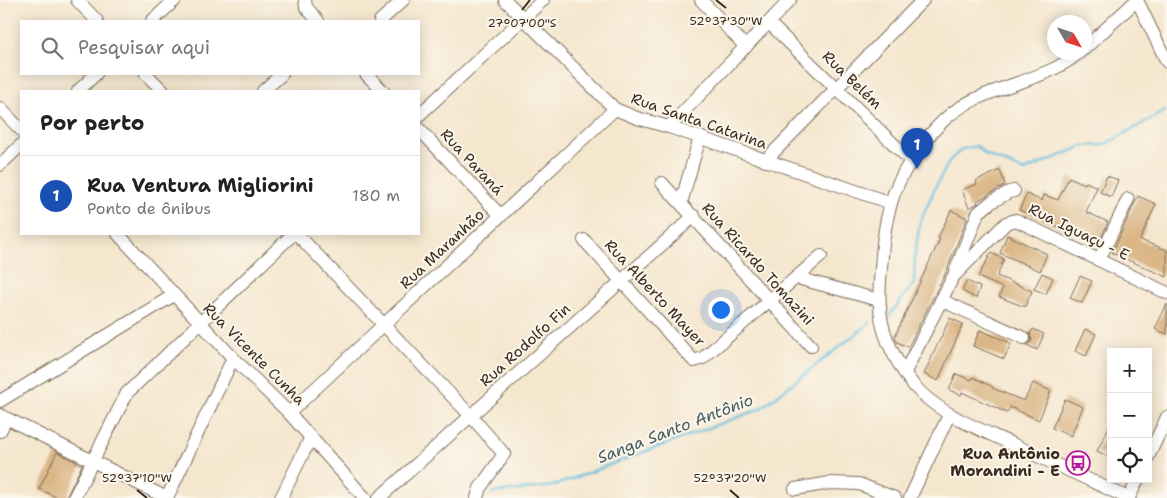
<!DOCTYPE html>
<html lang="pt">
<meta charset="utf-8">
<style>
:root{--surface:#fff;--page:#f6f6f6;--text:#222;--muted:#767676;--line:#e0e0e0;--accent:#111827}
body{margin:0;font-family:"Shantell Sans",sans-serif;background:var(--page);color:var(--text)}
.controls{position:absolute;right:15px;bottom:15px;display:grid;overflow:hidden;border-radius:0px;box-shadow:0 2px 12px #0003}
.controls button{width:45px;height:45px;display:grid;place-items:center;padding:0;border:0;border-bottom:1px solid var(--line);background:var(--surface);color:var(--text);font:25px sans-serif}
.compass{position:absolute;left:1047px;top:15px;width:45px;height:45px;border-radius:50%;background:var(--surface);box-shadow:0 2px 12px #0003;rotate:129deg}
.you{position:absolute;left:720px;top:309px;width:18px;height:18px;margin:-12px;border:4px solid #fff;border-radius:50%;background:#1a73e8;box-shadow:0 0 0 8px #1a73e833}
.badge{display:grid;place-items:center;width:32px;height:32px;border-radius:50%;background:var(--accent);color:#fff;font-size:16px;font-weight:700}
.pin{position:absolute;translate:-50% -41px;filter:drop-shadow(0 1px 2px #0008)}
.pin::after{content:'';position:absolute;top:26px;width:18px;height:15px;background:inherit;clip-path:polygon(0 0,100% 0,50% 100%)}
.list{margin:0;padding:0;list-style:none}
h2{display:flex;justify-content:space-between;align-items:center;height:65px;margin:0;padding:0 20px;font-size:21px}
h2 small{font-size:16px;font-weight:400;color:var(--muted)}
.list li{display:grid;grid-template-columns:32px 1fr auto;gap:15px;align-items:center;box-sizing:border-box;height:80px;padding:0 20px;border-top:1px solid var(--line)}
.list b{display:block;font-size:19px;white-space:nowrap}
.list p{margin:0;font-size:16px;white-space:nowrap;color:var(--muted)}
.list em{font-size:16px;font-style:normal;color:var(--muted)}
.icon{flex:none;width:28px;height:28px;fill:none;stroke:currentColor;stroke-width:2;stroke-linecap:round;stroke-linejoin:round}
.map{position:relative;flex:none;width:1167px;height:498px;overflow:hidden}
.search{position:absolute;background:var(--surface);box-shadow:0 2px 12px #0003;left:20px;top:20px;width:400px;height:55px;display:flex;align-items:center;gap:12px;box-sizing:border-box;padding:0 18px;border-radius:0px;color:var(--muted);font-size:19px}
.panel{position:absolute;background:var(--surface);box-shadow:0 2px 12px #0003;left:20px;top:90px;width:400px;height:145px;border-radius:0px}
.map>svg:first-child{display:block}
</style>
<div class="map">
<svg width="1167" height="498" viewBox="0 0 1167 498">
<rect width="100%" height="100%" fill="#fbf7ec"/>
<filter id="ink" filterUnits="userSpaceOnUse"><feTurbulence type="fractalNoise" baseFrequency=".02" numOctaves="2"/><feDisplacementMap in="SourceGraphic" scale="10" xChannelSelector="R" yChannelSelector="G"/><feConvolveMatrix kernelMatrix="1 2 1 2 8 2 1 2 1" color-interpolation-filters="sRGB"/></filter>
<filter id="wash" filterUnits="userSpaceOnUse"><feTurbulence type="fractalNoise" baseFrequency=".0096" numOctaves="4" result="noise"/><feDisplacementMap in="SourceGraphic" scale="20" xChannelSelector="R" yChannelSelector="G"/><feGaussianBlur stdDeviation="1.12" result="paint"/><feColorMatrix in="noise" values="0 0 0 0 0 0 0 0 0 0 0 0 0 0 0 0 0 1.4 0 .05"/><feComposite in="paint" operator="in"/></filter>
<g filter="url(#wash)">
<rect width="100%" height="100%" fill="#f5e6ce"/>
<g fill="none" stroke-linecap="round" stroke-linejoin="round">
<g stroke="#5fbcdd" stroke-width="2.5">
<path d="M889,316L914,283L915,254L920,222L936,186L950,160L962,149L977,146L985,154L1024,171L1083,146L1104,145L1165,111"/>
<path d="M491,493L553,486L760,409L871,322"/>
</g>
</g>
<g id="blocks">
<g fill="#dbb788">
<path d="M1000,170L1005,185L977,201L978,203L969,208L962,190L977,184L976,181Z"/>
<path d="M1107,176L1118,180L1111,197L1100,192Z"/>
<path d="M1069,177L1085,184L1086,182L1097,187L1086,212L1108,222L1098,244L1019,210L1027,194L1042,201L1044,195L1058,200Z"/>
<path d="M1138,196L1156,204L1140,240L1167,250V277L1112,253Z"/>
<path d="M951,210L967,218L946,272L908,347L897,342L895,336L940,239L938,238Z"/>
<path d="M1007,235L1047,254L1040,271L1000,253Z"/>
<path d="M991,253L1004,259L997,276L1032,291L1025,307L999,297L1003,288L978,277Z"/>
<path d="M1042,273L1053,278L1046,294L1034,289Z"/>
<path d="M1080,276L1092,281L1082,303L1070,298Z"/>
<path d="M967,281L980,287L976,298L962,291Z"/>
<path d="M1167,304V334L1155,329Z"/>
<path d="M950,318L963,324L938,381L924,374Z"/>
<path d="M1033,329L1044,334L1037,350L1027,345L1032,341L1030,333Z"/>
<path d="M1085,329L1096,334L1086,356L1075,351Z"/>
<path d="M980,330L1011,343L1004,359L973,346Z"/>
<path d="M956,374L972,380L973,377L993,387L992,388L1024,401L1033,383L1051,391L1039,420L1010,407L1007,413L962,392L961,395L949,390Z"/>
<path d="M1065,399L1083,407L1071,436L1052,428Z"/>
<path d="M1111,423V458L1097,451Z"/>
<path d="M57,452L82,465L66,498H58L39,489Z"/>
</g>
</g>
</g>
<g filter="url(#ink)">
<use href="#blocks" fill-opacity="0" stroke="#7c6c5c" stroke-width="1"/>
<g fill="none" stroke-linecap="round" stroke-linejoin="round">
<g stroke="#7c6c5c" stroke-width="14">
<g id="minor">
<path d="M77,0L97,21"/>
<path d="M305,0L306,7L318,21"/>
<path d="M505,0L615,109L637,118L669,127L891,203"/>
<path d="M701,0L746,47"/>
<path d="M1137,0L1167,62"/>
<path d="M152,21L175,0"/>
<path d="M380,21L403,0"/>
<path d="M769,23L911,161"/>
<path d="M1084,49L1137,0"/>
<path d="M1080,52C1040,86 981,84 943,121C922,141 898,176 891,203C886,220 883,238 882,256C880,280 877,303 883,327C888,347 905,378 920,392C946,417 980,429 1012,444C1051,462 1089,480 1128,498"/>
<path d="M146,74L163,91"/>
<path d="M366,74L383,91"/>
<path d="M78,91L96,74"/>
<path d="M263,91L282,74"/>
<path d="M0,108L21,130"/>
<path d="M419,115L543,0"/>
<path d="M669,127L790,0"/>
<path d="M419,129L501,216"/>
<path d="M765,161L923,0"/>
<path d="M0,165L21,145"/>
<path d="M662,183L811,346"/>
<path d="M681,203L700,137"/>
<path d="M118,234L233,358L289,413L365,498"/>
<path d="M297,234L471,416L504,454L480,488L477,498"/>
<path d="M584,240L694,361L703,358L821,256"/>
<path d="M1099,260L1128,199"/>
<path d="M955,272L978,213L990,203L1009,192L1014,191"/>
<path d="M797,278L879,300"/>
<path d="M941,300L1024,338"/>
<path d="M905,372L953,277L1006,223L1016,220L1167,293"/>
<path d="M0,401L174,295"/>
<path d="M289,413L615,109"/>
<path d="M0,415L167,498"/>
<path d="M0,431L6,419"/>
<path d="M1148,457L1167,417"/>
<path d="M795,489L830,483L859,484L895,498"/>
<path d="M74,498L127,393L293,234"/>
<path d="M167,498L233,358"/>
<path d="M281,498L311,437"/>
<path d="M379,498L694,216"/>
<path d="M910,498L949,415"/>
<path d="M1129,498L1138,479"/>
</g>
</g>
<use href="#minor" stroke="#fff" stroke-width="12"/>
</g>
</g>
<path fill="none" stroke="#3b2a1e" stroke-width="2" d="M716,0L726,8M522,10L530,0M137,490L147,498M730,490L739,498"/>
<defs>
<g id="bus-ring" transform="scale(1.25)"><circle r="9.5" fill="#fbf7ec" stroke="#b5179e" stroke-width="1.5"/><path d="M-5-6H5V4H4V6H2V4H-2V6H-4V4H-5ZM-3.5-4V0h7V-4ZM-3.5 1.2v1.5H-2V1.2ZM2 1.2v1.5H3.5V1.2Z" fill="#b5179e"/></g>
</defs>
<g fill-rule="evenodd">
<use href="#bus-ring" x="1078" y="463"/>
</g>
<g text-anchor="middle" stroke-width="4" stroke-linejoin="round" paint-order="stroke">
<g font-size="15" fill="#3b2a1e" stroke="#fbf7ec">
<text transform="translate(852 80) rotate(44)" y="5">Rua Belém</text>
<text transform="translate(699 121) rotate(19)" y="5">Rua Santa Catarina</text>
<text transform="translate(472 162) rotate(47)" y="5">Rua Paraná</text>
<text transform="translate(1079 232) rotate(26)" y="5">Rua Iguaçu - E</text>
<text transform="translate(442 249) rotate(-43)" y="5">Rua Maranhão</text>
<text transform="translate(758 264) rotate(48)" y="5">Rua Ricardo Tomazini</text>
<text transform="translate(655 293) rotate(47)" y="5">Rua Alberto Mayer</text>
<text transform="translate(525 345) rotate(-42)" y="5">Rua Rodolfo Fin</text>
<text transform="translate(254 354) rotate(45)" y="5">Rua Vicente Cunha</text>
</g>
<g font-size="15" font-weight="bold" fill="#3b2a1e" stroke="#fbf7ec" text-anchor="end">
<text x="1060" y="459">Rua Antônio<tspan x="1060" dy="17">Morandini - E</tspan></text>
</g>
<g font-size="16" font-style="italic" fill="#485d61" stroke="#fbf7ec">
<text transform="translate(675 428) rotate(-21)" y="6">Sanga Santo Antônio</text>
</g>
</g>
<g font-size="12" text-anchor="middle" fill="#3b2a1e" stroke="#fbf7ec" stroke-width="4" stroke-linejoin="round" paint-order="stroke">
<text x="726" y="25">52°37'30"W</text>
<text x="522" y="27">27°07'00"S</text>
<text x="137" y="482">52°37'10"W</text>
<text x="730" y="482">52°37'20"W</text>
</g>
</svg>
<div class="controls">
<button>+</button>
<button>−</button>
<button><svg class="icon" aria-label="locate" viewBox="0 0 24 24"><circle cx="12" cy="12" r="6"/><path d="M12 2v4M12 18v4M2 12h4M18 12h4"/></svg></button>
</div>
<svg class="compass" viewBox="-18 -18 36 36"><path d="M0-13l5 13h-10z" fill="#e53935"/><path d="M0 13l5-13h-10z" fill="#767676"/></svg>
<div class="you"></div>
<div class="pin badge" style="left:917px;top:169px;background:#1a4fb4">1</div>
<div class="search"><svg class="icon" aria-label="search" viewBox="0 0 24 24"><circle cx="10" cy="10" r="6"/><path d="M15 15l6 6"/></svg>Pesquisar aqui</div>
<section class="panel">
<h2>Por perto<small></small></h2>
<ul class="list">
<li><span class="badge" style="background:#1a4fb4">1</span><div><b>Rua Ventura Migliorini</b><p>Ponto de ônibus</p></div><em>180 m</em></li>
</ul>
</section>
</div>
